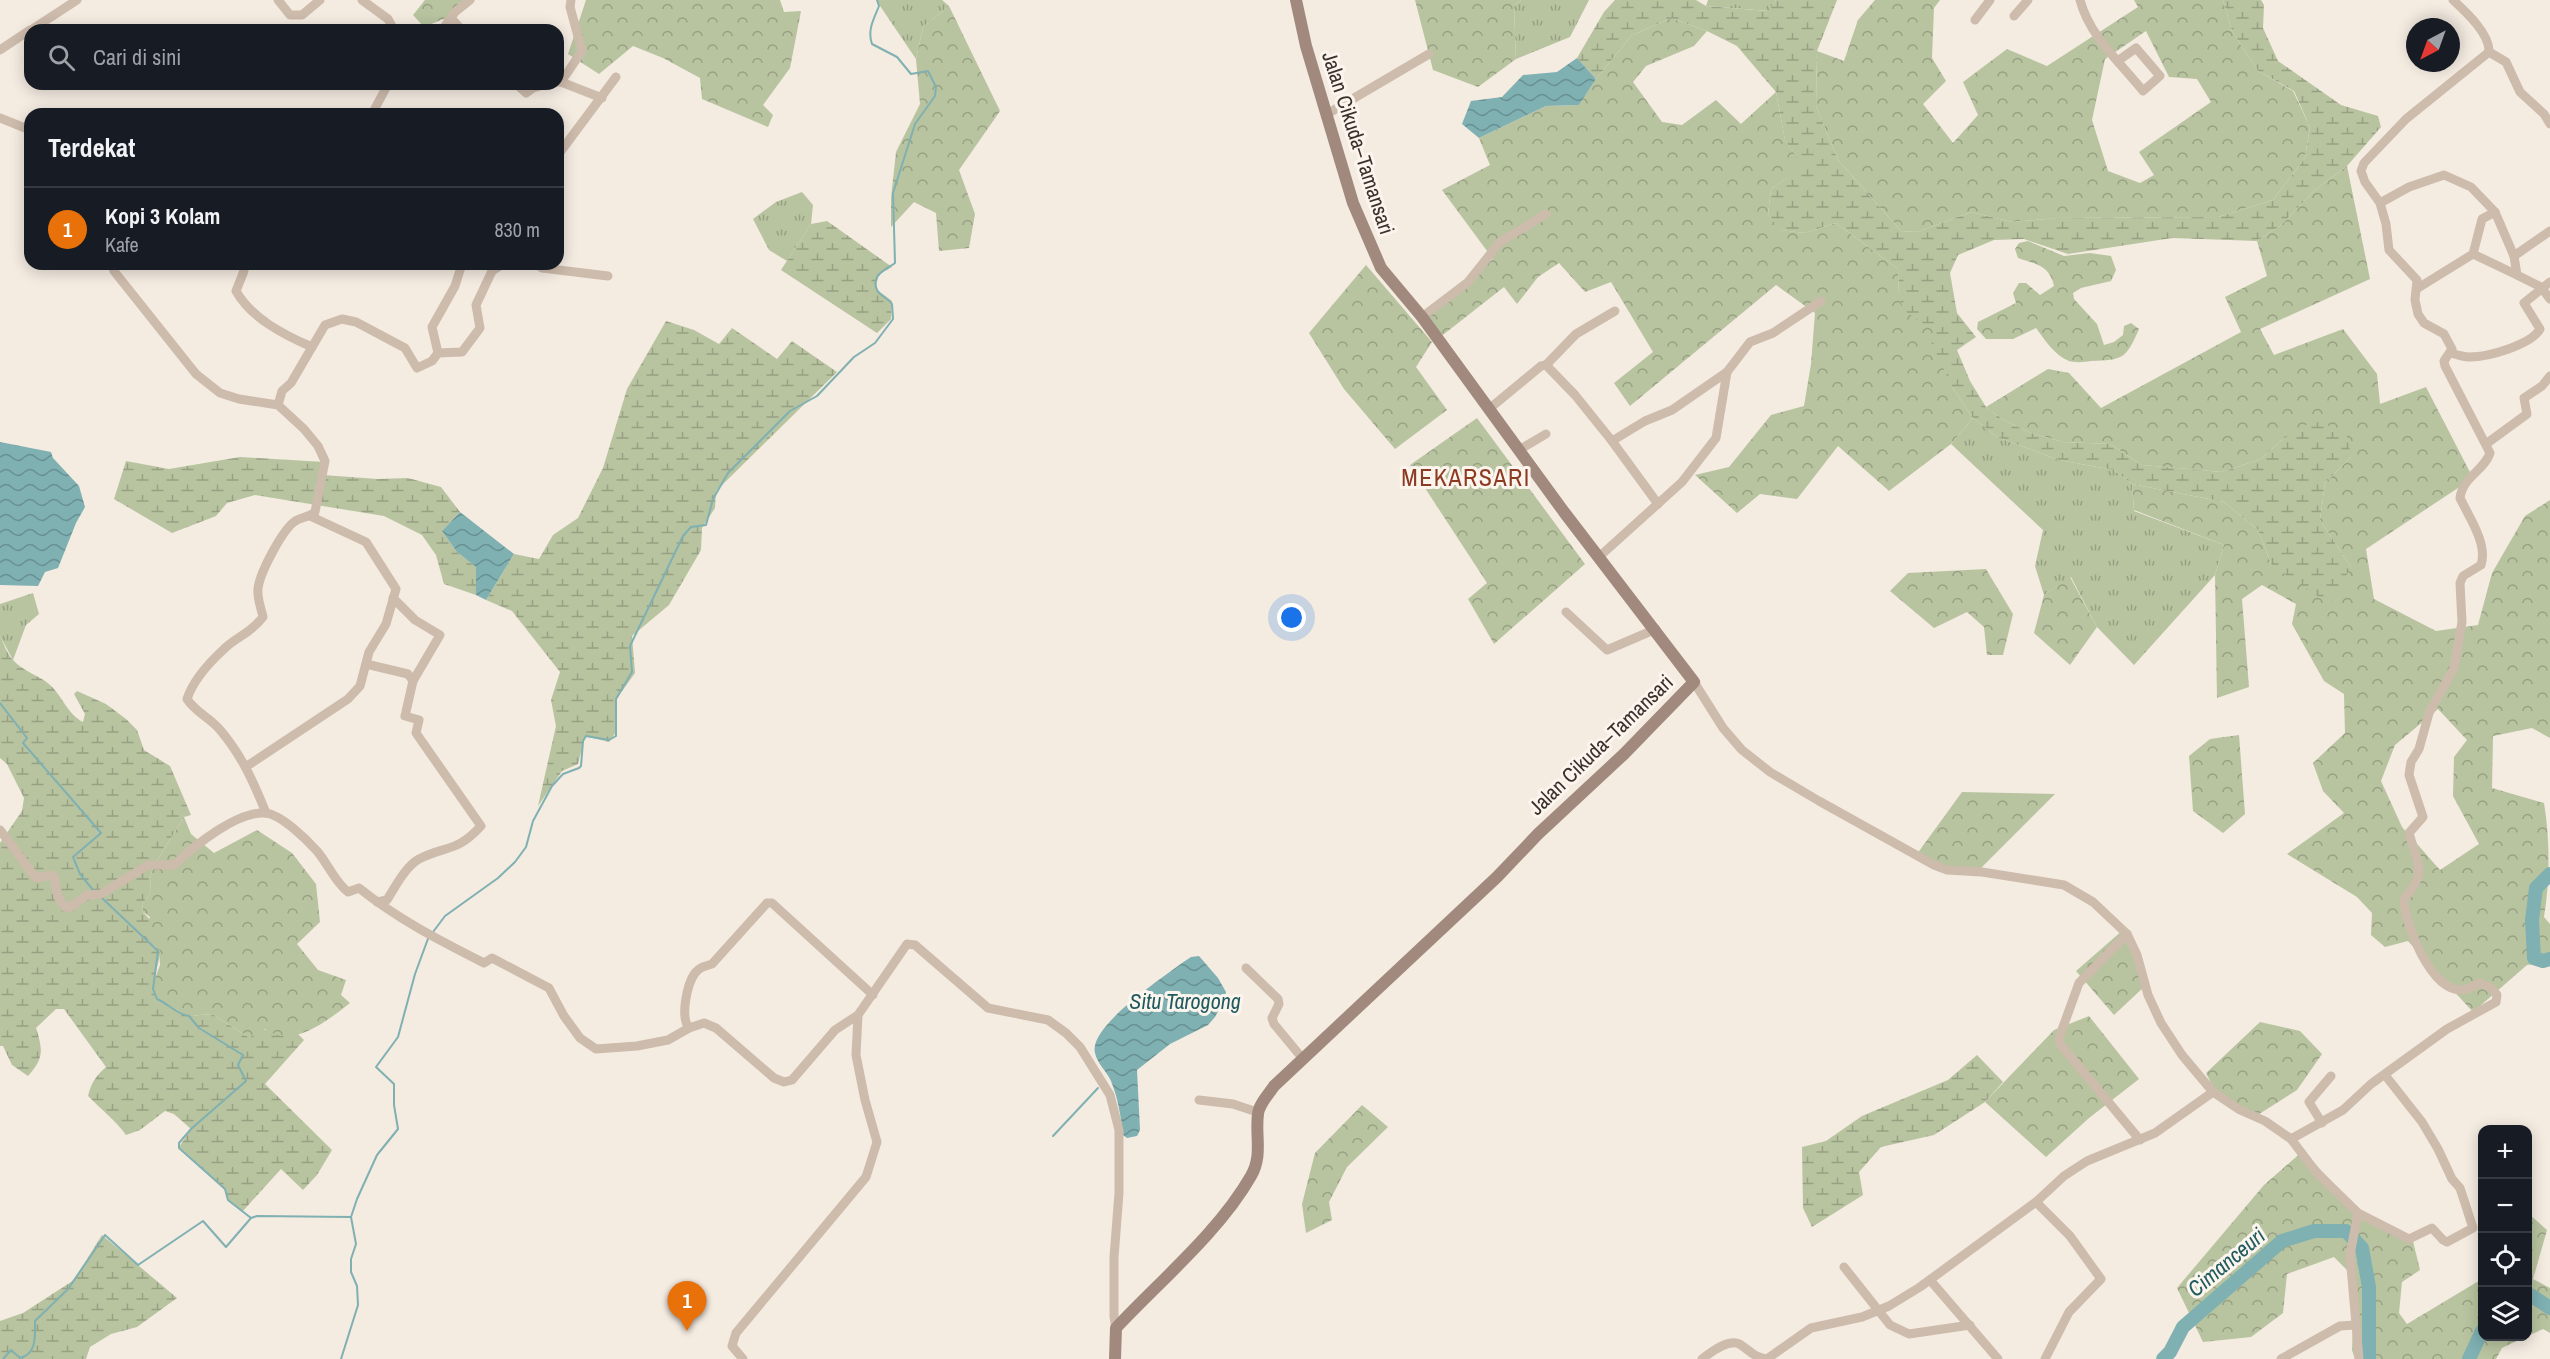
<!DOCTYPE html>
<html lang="id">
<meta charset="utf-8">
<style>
:root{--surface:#171b24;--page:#242831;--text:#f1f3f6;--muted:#9ea1a6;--line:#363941;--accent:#b45309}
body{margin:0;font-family:"Archivo Narrow",sans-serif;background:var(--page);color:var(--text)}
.controls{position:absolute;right:18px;bottom:18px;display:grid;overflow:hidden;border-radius:12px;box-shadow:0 3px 15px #0003}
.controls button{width:54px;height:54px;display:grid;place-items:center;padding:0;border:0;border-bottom:2px solid var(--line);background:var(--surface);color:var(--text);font:30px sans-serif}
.compass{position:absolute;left:2406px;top:18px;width:54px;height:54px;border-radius:50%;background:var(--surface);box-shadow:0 3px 15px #0003;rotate:221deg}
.you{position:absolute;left:1292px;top:618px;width:21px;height:21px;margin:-15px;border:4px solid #fff;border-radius:50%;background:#1a73e8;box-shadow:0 0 0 9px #1a73e833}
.badge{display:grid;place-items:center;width:39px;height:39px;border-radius:50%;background:var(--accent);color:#fff;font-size:20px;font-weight:700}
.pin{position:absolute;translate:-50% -50px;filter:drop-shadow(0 2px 3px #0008)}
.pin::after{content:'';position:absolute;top:32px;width:21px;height:18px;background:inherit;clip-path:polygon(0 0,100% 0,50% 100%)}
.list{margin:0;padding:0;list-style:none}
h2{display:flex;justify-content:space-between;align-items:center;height:78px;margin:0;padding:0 24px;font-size:26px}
h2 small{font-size:20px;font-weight:400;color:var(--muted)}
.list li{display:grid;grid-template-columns:39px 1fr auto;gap:18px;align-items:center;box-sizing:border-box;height:84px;padding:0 24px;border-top:2px solid var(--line)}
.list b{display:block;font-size:22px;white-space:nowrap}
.list p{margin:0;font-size:20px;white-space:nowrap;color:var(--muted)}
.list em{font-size:20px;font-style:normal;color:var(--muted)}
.icon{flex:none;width:33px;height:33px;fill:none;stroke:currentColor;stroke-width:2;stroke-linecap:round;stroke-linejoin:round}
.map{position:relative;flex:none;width:2550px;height:1359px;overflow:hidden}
.search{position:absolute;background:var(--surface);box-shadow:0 3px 15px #0003;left:24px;top:24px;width:540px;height:66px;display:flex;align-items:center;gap:15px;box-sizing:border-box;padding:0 21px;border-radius:18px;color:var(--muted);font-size:22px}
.panel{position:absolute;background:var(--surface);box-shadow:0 3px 15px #0003;left:24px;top:108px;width:540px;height:162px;border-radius:18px}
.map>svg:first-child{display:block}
</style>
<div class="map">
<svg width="2550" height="1359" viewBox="0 0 2550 1359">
<defs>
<pattern id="grass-tufts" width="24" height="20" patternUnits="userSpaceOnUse" patternTransform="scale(1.5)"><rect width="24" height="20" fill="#b8c4a0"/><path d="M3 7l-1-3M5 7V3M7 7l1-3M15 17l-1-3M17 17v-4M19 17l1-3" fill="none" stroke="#97a083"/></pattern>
<pattern id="forest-crowns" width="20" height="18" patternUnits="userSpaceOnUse" patternTransform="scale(1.5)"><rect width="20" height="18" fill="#b8c4a0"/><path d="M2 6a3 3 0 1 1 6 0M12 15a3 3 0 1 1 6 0" fill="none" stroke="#97a083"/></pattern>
<pattern id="wetland-marsh" width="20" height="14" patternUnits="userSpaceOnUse" patternTransform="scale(1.5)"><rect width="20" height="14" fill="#b8c4a0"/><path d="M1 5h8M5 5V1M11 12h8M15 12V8" fill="none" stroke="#97a083"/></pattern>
<pattern id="water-waves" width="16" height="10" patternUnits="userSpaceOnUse" patternTransform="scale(1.5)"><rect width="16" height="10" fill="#7fb0b2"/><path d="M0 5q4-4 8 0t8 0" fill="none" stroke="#699091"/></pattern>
</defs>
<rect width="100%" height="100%" fill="#f4ebe1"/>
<g fill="url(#grass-tufts)">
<path d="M876,0H942L949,6L923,27L916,59Z"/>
<path d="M1521,0H1589L1570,37L1516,59L1514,6Z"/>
<path d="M1708,0H1776L1769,11L1706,6Z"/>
<path d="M802,192L813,205L811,224L787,261L769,250L753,219L776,202Z"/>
<path d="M1973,418L1997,437L2059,460L2114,470L2132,484L2134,511L2224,545L2215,575L2134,665L2097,627L2071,577L2044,595L2035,566L2043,530L1951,444Z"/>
<path d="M33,593L39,614L26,625L13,660L0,636V604Z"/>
</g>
<g fill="url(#forest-crowns)" fill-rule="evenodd">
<path d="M425,0H475L463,11L424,27L413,15Z"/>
<path d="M586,0H780L784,12L801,11L790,68L763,105L773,115L768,127L702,99L700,78L663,58L633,46L599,74L568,54Z"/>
<path d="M1415,0H1521L1514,6L1516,59L1478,87L1433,70Z"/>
<path d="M1875,0H1940L1934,8L1932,58L1946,81L1923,104L1953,143L1978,115L1963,82L2007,49L2047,66L2138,7L2134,0H2223L2232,31L2258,71L2293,91L2310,127L2305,158L2273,200L2218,217L2056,218L2012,222L1971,212L1917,232L1901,231L1838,160L1816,106L1817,51L1844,61L1858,20ZM2146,31L2169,77L2197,79L2211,102L2139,152L2154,175L2140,183L2108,171L2092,120L2105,59Z"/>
<path d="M949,6L1000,111L959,170L975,214L969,248L939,251L936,213L914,202L891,227V198L896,152L920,104L916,59L923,27Z"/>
<path d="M1671,18L1707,31L1694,46L1646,66L1633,82L1662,122L1682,125L1716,100L1741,124L1776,92L1785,140L1804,167L1771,189L1768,214L1781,230L1805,233L1836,223L1898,269L1899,293L1934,330L1952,387L1973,418L1951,444L1889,491L1838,446L1797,499L1760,494L1737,513L1695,475L1729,467L1771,415L1804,406L1811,364L1815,313L1776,285L1630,406L1614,383L1653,352L1611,282L1585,292L1559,263L1538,277L1517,304L1504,287L1439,338L1421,316L1493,259L1442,190L1490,165L1479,138L1546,106L1579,105L1596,79L1631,36Z"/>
<path d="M2347,166L2370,279L2260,329L2274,355L2343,329L2377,374L2380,404L2426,387L2473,478L2366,549L2374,599L2436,631L2478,625L2492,573L2525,516L2550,500V738L2532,728L2493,736L2492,788L2544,803C2550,839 2550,881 2544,917L2550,924V963L2527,965L2473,1012L2408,941L2385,947L2371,935L2372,913L2357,897L2287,854L2344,813L2323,791L2313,763L2345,733L2344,694L2324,681L2292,624L2296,604L2262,585L2242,599L2249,687L2217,698L2215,575L2224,545L2134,510L2132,484L2224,502L2258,530L2272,566L2351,567L2320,520L2325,483L2351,457L2284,438L2261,459L2222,472L2142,465L2110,444L2063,442L2031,433L2004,420L1986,407L2048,369L2069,373L2101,408L2241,332L2225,297L2267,276L2257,241L2280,226L2315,190ZM2438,709L2467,740L2454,757L2453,796L2479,844L2440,870L2402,827L2381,781L2395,745Z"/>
<path d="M2028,241L2064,256L2090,253L2111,256L2116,270L2111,281L2081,288L2073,293L2074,299L2097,324L2104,345L2114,342L2123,335L2124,326L2131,323L2139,329C2126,359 2123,360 2091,361C2085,362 2075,363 2069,361C2055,356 2044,339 2036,328L2013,339H1986L1977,329L1978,322L2016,303L2013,293L2019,283H2026L2040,295L2054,286C2050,266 2036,264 2018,258L2015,249L2019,243Z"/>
<path d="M1366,265L1432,342L1416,367L1447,410L1395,449L1344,389L1309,333Z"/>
<path d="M1477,418L1585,564L1494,644L1468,599L1487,583L1410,465Z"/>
<path d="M1986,569L2013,614L2003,655H1987L1984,627L1967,612L1934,628L1890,591L1908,573Z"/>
<path d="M2070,577L2097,627L2070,665L2034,633L2044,595Z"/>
<path d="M2239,735L2245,814L2223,833L2193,811L2189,756L2210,739Z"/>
<path d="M1962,792L2055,794L1979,870L1950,868L1917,854Z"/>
<path d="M184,817L191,834L214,853L257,830L292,853L316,884L320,922L297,944L318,970L346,980L341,995L350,1003C331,1018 307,1037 282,1037C275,1037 270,1033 265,1029L250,1038L212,1014L188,1016L157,999L153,992V984L160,965L159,949L142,938L150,917L143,912L142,904L151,892L150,878L153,867Z"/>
<path d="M2123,930L2145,986L2114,1015L2076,971Z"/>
<path d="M2089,1016L2139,1079L2089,1118L2046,1157L1985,1102L2054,1030Z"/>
<path d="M2260,1022L2300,1031L2322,1054L2297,1090L2256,1116L2216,1093L2206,1073Z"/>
<path d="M1362,1105L1388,1127L1347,1167L1329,1202L1332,1220L1306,1233L1302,1204L1315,1153Z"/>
<path d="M2303,1151L2362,1214L2412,1237L2420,1270L2402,1282L2399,1313L2407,1324L2482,1279V1336H2527L2502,1348L2496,1359H2355L2352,1350L2355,1278L2334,1257L2287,1274L2283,1313L2251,1337L2203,1342L2177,1288L2264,1185Z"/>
<path d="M2528,1213L2547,1230L2533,1279L2550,1288V1333L2543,1329L2528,1336Z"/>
</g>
<g fill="url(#wetland-marsh)">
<path d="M1615,0H1696L1706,6L1768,11L1776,0H1837L1817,51L1816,106L1838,160L1901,231L1917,232L1971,212L2012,222L2056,218L2218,217L2273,200L2305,158L2310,127L2294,91L2258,71L2232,31L2223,0H2261L2264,5L2263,28L2278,61L2341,105L2378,116L2381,127L2347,166L2315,190L2280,226L2257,241L2172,238L2068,254L2024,239L1994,240L1958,255L1950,273L1957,313L1976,337L1957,350L1970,381L1986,407L2004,420L2031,433L2063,442L2110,444L2142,465L2222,472L2261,459L2284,438L2313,421L2346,431L2351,457L2325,483L2320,520L2351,567L2330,604L2272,566L2258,530L2224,502L2132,484L2114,470L2059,460L1997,437L1973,418L1952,387L1931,342L1934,330L1903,310L1899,293L1898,269L1836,223L1805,233L1780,230L1768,214L1771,189L1803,167L1785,140L1776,92L1737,46L1707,31L1671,18L1631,36L1596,79L1577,58L1604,12Z"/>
<path d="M827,221L892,267L878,275L876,289L892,301L891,319L877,333L781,270L811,224Z"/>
<path d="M666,321L694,330L719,344L732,328L777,359L792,341L837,372L716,491L715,508L702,528L701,550L669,605L632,636L635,673L615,701L616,732L609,742L585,736L578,764L562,771L538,806L556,726L551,700L560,672L512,611L486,600L514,554L539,559L553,535L578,518L603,468L627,389Z"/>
<path d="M240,457L324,462L323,475L377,479L408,478L441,487L460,512L442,531L457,552L476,567V595L444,584L436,555L422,535L384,516L255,495L227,503L216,516L172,533L114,499L126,461L169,469Z"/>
<path d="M0,636C4,644 7,654 14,661C23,671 38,675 49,684C62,695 67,714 83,722L85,714L74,694L77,691L106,704L126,719L137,730L144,750L170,766L191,815L184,817L153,867L150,878L151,892L142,904L143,912L153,923L142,938L159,949L160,955L153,984V992L157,999L188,1016L212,1014L250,1038L257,1029C277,1029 271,1041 297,1033L304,1040L265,1084L332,1150L317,1175L303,1190L281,1169L242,1212L228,1201L226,1190L179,1147L191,1129L174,1114L165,1111L140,1130L126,1135C115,1120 102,1110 88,1096C91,1083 96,1076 106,1067L64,1009H56L36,1028C43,1050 44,1058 28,1076L12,1065L3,1046H0V843L22,811L24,798L7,764L0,758Z"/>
<path d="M1977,1055L2003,1082L1985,1102L1934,1135L1881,1147L1859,1172L1863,1195L1812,1227L1803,1208L1802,1147L1826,1141L1862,1116L1948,1080Z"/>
<path d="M102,1235L177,1298L137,1327L111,1334L90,1347L86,1359H0V1321L23,1313L74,1280Z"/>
</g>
<g fill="url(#water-waves)">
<path d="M1577,58L1596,79L1579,105L1546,106L1479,138L1462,124L1471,101L1502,97L1523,75L1557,72Z"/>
<path d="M0,442L51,452L53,458L79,486L85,507L76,523L58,568L45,572L38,586L0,585Z"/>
<path d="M460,512L514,554L486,600L476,595V567L457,552L442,531Z"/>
<path d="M1199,956L1218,978L1226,992L1225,999L1215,1017L1208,1025L1170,1044L1137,1070L1140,1130L1137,1136L1127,1138L1123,1135C1121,1117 1118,1098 1111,1081C1107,1072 1097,1063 1095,1053C1088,1027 1162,978 1182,963L1191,957Z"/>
</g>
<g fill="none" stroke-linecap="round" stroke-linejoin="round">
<g stroke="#7fb0b2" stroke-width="2">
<path d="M0,703L27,738L23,743L101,833L73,857L80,874L93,890"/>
<path d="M102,898L158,951L153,989L157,999C169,1004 176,1014 189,1016L199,1028L243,1055L238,1065L246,1081L191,1129L179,1143V1148L225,1189L228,1200L251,1218"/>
<path d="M433,932L445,916L498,878L515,862L526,847L533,821L552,786L563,774L579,768L581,766L583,741L586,736L609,740L616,736V699L632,672L630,646L683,536L691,527L706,525L713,499L728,473L790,411L817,396L854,357L875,343L893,319L892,304C888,298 880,296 877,290C870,275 887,269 895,263L893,193L915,124L935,96L936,87L928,71L911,74L897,57L872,44C867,30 874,19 879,6L877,0"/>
<path d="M1053,1136L1098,1088"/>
<path d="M3,1359L11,1350L20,1358C37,1354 35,1336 35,1321L68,1289L105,1235L138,1265L203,1221L226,1247L251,1218L257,1216L351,1217"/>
<path d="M341,1359L358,1305L357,1286L351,1272V1259L356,1244L351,1217L357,1199L377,1155L398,1129L394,1105V1084L376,1067L398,1037L415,974L429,936"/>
</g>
<g stroke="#7fb0b2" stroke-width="14">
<path d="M2550,874L2536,888L2532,920L2534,958L2543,961L2550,959"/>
<path d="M2528,1299L2532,1296L2550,1308"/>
<path d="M2163,1359L2170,1352L2183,1327L2282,1241L2314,1231H2346L2362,1248L2369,1287V1359"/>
<path d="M2469,1359L2482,1331"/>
</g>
<g stroke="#cdbbac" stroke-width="9">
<path d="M278,0L290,15H302L320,0"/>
<path d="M362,0L388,19L394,30"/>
<path d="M2080,0C2090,37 2120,62 2143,91L2160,76L2136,48L2119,60"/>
<path d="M2014,16L2028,0"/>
<path d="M451,18L462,30"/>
<path d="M1975,20L1990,0"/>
<path d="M31,30L77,0"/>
<path d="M442,30L455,12L470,0"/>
<path d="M0,50L30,30"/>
<path d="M2489,52L2506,62L2520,92L2544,114L2550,124"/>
<path d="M558,82H561L582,51L570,7L571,0"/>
<path d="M561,82L602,98"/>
<path d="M516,84L526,93L533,88L547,84"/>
<path d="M372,114L388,84"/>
<path d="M1327,114L1429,54"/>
<path d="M0,118L30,130"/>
<path d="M558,155L616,77"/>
<path d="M2380,203L2409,187L2444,175L2471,187L2495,212L2514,256L2550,231"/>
<path d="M2473,254L2517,275"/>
<path d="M2514,256L2517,275L2541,287L2550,299"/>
<path d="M112,264L114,271L196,374L220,393L239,399L278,405L304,429L318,446L325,461L315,512C308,518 300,517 294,522C282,531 259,574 258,589C257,598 261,608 263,617C249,635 237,636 223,650C210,662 193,681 187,699C196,713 211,718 221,731C242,756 254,783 266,813"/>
<path d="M242,264L244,271L236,291C251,318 284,335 312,347"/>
<path d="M536,264L542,268L608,276"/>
<path d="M2418,288L2473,254L2482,219L2495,212"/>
<path d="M1422,317L1468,282L1500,242L1546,214"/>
<path d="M438,353L462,352L480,328L476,305L492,271L503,264"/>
<path d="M2451,353C2457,355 2464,357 2470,357C2488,357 2531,345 2540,329L2524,303L2550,282"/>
<path d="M1546,365L1576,334L1615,311"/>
<path d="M278,405L282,391L291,383L325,325L342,319L356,322L405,348L417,368L432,361L438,353L432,327L455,286L462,264"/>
<path d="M1489,409L1541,366L1546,365L1575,395L1612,441L1645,421L1672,410L1727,372"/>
<path d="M1612,441L1658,504"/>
<path d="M2486,444L2527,414L2524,398L2542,386L2550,376"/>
<path d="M1519,450L1546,434"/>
<path d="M1600,556L1682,482L1716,438L1727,372L1750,342L1773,333L1821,301"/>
<path d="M393,598L415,620L440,635L413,681"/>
<path d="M1566,612L1607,650L1656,629"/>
<path d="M366,664L408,674L413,681L405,716L419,720L416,733L481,826C456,853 447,845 419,859C406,866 395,887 387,900L377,902"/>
<path d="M1694,682L1723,728L1742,750L1770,772L1819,801L1934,865L1947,870L1982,872L2064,885L2093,902L2127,934L2137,955L2148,995L2161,1023L2182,1055L2213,1092L2240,1110L2265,1121L2291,1139L2343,1110L2371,1084L2447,1029L2496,1002L2497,995L2491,988L2480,983C2475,985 2468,990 2462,990C2431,992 2404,923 2404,899C2428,872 2418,866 2409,833L2423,817L2409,775L2411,762L2419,749L2429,713L2454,668L2462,622L2460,583L2463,576L2481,565C2488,544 2469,517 2460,498C2463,476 2484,471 2490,453L2445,366L2444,361L2452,349L2444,334L2424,323L2418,314L2415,300L2417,280L2389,250L2386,224L2380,203L2365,182L2361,171L2364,163L2406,119L2489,52C2490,34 2466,12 2453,0"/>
<path d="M247,766L348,699L360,686L369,652L386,624L396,589L366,542L310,516"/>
<path d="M0,830L36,878L51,875L54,877L58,897L65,907L69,908L87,895L101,894L148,865H174C194,846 237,811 265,813C281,814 307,840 317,851C328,864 335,882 348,892L359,888C399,920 439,940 484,963L492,958L549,988L564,1016L580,1038L596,1049L637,1046L668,1040L689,1028L704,1023L716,1028L774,1078L784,1082L792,1080L835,1030L858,1015L907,944L915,945L988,1008L1048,1020L1066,1033L1080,1047L1110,1095L1119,1130V1193L1114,1257V1317L1116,1328"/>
<path d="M2127,934L2079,983L2059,1038L2060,1044L2140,1140"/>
<path d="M1246,968L1278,999L1279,1004L1272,1018L1274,1024L1303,1059"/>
<path d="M689,1028C680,1017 687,984 695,973C700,967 705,966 712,964L767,903H772L873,995"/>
<path d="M1199,1100L1233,1104L1257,1112"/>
<path d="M2322,1123L2309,1102L2331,1076"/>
<path d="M2291,1139L2316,1172L2358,1213L2409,1239L2432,1228L2443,1240L2447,1242L2473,1228L2460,1188L2452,1179L2438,1149L2422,1122L2385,1075"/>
<path d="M2036,1202L2070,1236L2101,1279L2069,1312L2045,1359"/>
<path d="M2358,1213L2350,1255L2359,1359"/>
<path d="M1844,1267L1890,1325L1909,1334L1970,1325"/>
<path d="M1930,1280L1998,1359"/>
<path d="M743,1359L732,1346L736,1333L866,1177L877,1142L865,1100L856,1055L858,1015"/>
<path d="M1702,1359C1711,1352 1730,1337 1741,1345C1750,1351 1754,1357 1766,1359"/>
<path d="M1767,1359L1811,1328L1862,1317L1889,1306L1920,1287L2036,1202L2064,1176L2087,1161L2155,1133L2213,1092"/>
<path d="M2281,1359L2340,1326L2355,1325"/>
</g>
<path stroke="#a18a7d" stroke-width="12" d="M1115,1359L1116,1328C1160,1281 1219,1232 1251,1176C1263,1155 1255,1136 1258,1114C1259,1104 1269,1094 1274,1086L1497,877L1538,834L1624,754L1694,682L1564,512L1422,317L1381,268L1353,203L1306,46L1296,0"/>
</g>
<g text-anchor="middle" stroke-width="6" stroke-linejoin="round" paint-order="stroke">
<g font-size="21" fill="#3b302b" stroke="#fbf5ee">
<text transform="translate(1358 143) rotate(72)" y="7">Jalan Cikuda–Tamansari</text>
<text transform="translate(1601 745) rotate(-44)" y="7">Jalan Cikuda–Tamansari</text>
</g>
<g font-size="22" font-style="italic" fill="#1f5a5e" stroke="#fbf5ee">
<text x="1185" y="1009">Situ Tarogong</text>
<text transform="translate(2226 1262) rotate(-40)" y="8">Cimanceuri</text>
</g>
<g font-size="24" letter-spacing="1.5" fill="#8c3b22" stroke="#fbf5ee">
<text x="1466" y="486">MEKARSARI</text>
</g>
</g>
</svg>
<div class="controls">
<button>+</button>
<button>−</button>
<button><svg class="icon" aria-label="locate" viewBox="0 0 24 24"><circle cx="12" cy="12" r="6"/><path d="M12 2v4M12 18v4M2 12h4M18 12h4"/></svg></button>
<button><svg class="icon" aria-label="layers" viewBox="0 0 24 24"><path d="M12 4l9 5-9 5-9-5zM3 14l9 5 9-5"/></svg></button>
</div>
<svg class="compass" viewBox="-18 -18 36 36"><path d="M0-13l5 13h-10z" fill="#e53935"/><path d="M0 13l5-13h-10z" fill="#9ea1a6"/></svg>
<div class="you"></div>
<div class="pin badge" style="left:687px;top:1331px;background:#e8710a">1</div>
<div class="search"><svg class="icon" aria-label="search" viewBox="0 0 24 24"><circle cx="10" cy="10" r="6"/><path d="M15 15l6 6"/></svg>Cari di sini</div>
<section class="panel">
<h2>Terdekat<small></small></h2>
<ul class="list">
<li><span class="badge" style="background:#e8710a">1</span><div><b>Kopi 3 Kolam</b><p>Kafe</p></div><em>830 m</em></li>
</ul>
</section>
</div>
